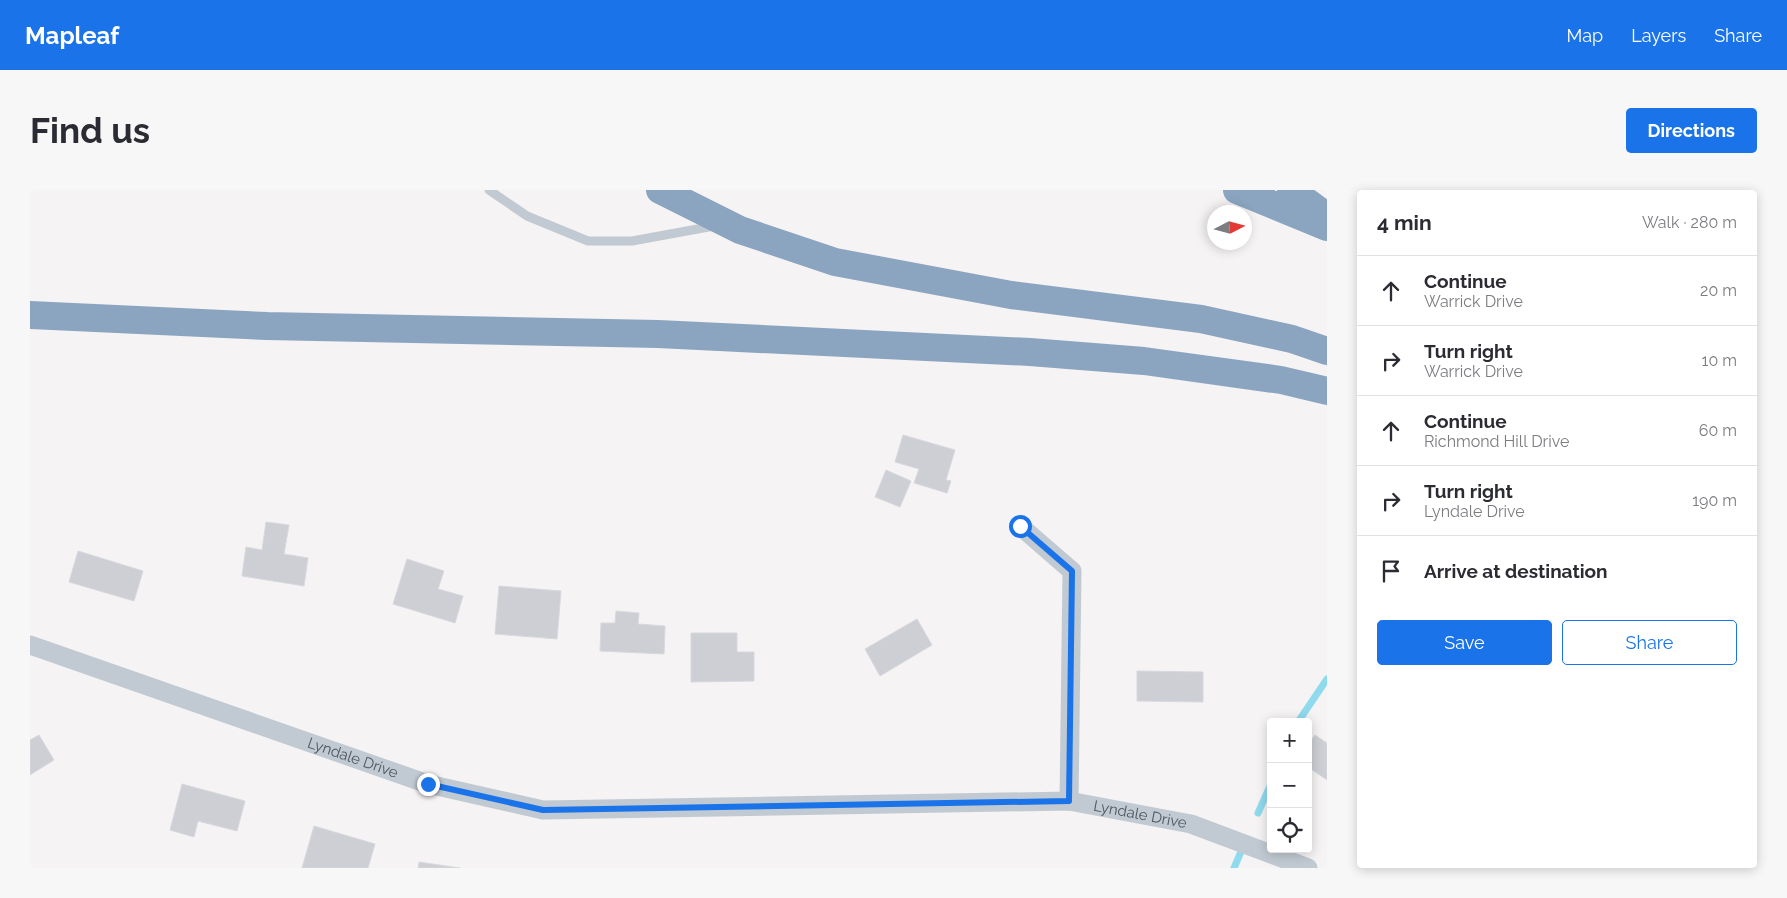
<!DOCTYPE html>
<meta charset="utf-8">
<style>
:root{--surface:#fff;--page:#f7f7f7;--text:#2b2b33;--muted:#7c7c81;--line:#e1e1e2;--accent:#1a73e8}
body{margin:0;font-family:Raleway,sans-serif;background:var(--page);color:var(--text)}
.controls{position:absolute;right:15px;bottom:15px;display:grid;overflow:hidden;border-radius:5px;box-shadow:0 2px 12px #0003}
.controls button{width:45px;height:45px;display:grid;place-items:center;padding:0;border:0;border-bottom:1px solid var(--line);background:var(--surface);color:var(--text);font:25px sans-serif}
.compass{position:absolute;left:1177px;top:15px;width:45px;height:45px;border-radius:50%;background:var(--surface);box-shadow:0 2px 12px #0003;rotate:84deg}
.stop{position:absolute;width:15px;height:15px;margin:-11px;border:4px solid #1a73e8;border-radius:50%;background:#fff}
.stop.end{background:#1a73e8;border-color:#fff;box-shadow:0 1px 5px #0008}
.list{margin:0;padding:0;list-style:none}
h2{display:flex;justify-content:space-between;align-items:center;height:65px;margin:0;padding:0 20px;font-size:21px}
h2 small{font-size:16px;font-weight:400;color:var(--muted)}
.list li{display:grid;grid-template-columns:32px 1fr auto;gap:15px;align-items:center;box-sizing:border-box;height:70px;padding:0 20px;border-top:1px solid var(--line)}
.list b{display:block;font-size:19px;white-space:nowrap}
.list p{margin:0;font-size:16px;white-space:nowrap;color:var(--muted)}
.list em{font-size:16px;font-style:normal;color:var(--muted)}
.actions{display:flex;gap:10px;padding:15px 20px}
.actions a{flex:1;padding:11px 0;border:1px solid var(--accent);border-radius:5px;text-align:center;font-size:18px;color:var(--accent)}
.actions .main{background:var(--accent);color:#fff}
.icon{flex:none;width:28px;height:28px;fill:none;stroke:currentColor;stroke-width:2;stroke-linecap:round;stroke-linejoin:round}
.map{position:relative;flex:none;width:1297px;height:678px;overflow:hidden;border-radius:5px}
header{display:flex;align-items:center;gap:30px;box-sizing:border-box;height:70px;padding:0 25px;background:var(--accent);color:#fff}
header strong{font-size:24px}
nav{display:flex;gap:28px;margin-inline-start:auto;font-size:18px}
.intro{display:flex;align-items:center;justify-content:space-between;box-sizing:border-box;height:120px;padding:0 30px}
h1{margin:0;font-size:35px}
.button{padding:12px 22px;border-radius:5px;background:var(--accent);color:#fff;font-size:18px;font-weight:700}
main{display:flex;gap:30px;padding:0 30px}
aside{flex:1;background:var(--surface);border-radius:5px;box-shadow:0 2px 12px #0003}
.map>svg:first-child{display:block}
</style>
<header>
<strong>Mapleaf</strong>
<nav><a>Map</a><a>Layers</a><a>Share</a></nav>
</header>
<div class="intro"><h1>Find us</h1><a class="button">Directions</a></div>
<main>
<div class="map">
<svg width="1297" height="678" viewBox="0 0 1297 678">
<rect width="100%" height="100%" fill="#f5f3f3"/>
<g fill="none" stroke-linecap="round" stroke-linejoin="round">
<g stroke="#90daee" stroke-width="7">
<path d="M1268,532L1297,489"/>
<path d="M1228,623L1241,594"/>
<path d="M1204,678L1213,657"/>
</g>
</g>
<g fill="#cdcfd5" stroke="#d7d9de">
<path d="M873,245L925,260L916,290L921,291L917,303L884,293L889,279L865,272Z"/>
<path d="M856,280L881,291L870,317L845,307Z"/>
<path d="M236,332L259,335L254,364L278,368L274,396L212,386L216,357L232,360Z"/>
<path d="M48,361L113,381L104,411L39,392Z"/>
<path d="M377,369L414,381L408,399L433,406L425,433L363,414Z"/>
<path d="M469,396L531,401L527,449L465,444Z"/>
<path d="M586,421L609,423L608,434L635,436L634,464L570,461L571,433H585Z"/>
<path d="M887,429L902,455L850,486L835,459Z"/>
<path d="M661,443H707V462H724V491L661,492Z"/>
<path d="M1107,481L1173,482V512L1107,511Z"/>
<path d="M9,545L24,570L0,585V550Z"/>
<path d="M1285,545L1297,553V590L1278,577V555Z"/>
<path d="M152,594L215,611L207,641L168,631L164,647L140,640Z"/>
<path d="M284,636L345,654L338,678H272Z"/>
<path d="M389,672L430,678H388Z"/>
</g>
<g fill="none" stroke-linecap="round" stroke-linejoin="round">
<path stroke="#c1cad2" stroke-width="9" d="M459,0L497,26L558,51H602L684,36"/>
<g stroke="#c1cad2" stroke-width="19">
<path d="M990,336L1042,381L1039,611"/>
<path id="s1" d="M0,455L398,594L513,620L1039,611L1161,634L1278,678"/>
</g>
<g stroke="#8ba5c1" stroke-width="28">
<path d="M630,0L710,40L805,72L981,105L1171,129L1262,149L1297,161"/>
<path d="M1207,0L1297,37"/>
<path d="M1261,0L1296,26"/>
<path d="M0,125L237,136L628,144L1000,162L1114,171L1251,190L1297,201"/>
</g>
</g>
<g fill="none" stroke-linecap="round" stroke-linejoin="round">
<path stroke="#1a73e8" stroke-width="6" d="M398,594L513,620L1039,611L1042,381L990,336"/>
</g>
<g text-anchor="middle" stroke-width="4" stroke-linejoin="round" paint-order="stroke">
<g font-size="15" fill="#4a5661" stroke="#fff">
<text dy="5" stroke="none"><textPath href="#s1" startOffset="342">Lyndale Drive</textPath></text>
<text dy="5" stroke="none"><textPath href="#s1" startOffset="1138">Lyndale Drive</textPath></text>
</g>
</g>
</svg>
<div class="controls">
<button>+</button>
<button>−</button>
<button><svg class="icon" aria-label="locate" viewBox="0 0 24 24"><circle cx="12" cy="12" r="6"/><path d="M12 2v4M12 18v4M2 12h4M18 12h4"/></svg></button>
</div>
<svg class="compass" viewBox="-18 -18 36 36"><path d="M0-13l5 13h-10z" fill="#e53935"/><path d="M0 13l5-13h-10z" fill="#7c7c81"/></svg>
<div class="stop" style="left:990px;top:336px"></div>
<div class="stop end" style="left:398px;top:594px"></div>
</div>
<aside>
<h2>4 min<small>Walk · 280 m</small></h2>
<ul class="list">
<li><svg class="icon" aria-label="ahead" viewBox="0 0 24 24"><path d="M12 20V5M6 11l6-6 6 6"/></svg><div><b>Continue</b><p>Warrick Drive</p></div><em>20 m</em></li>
<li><svg class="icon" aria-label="right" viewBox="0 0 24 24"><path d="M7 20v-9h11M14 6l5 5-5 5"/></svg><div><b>Turn right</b><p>Warrick Drive</p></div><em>10 m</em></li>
<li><svg class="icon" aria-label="ahead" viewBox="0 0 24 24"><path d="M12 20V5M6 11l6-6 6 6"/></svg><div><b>Continue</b><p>Richmond Hill Drive</p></div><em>60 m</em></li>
<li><svg class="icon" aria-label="right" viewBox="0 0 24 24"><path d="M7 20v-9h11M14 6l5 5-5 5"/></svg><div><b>Turn right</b><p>Lyndale Drive</p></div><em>190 m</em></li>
<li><svg class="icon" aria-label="arrive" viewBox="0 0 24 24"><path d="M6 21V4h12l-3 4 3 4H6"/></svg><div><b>Arrive at destination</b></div></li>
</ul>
<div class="actions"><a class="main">Save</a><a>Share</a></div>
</aside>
</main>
